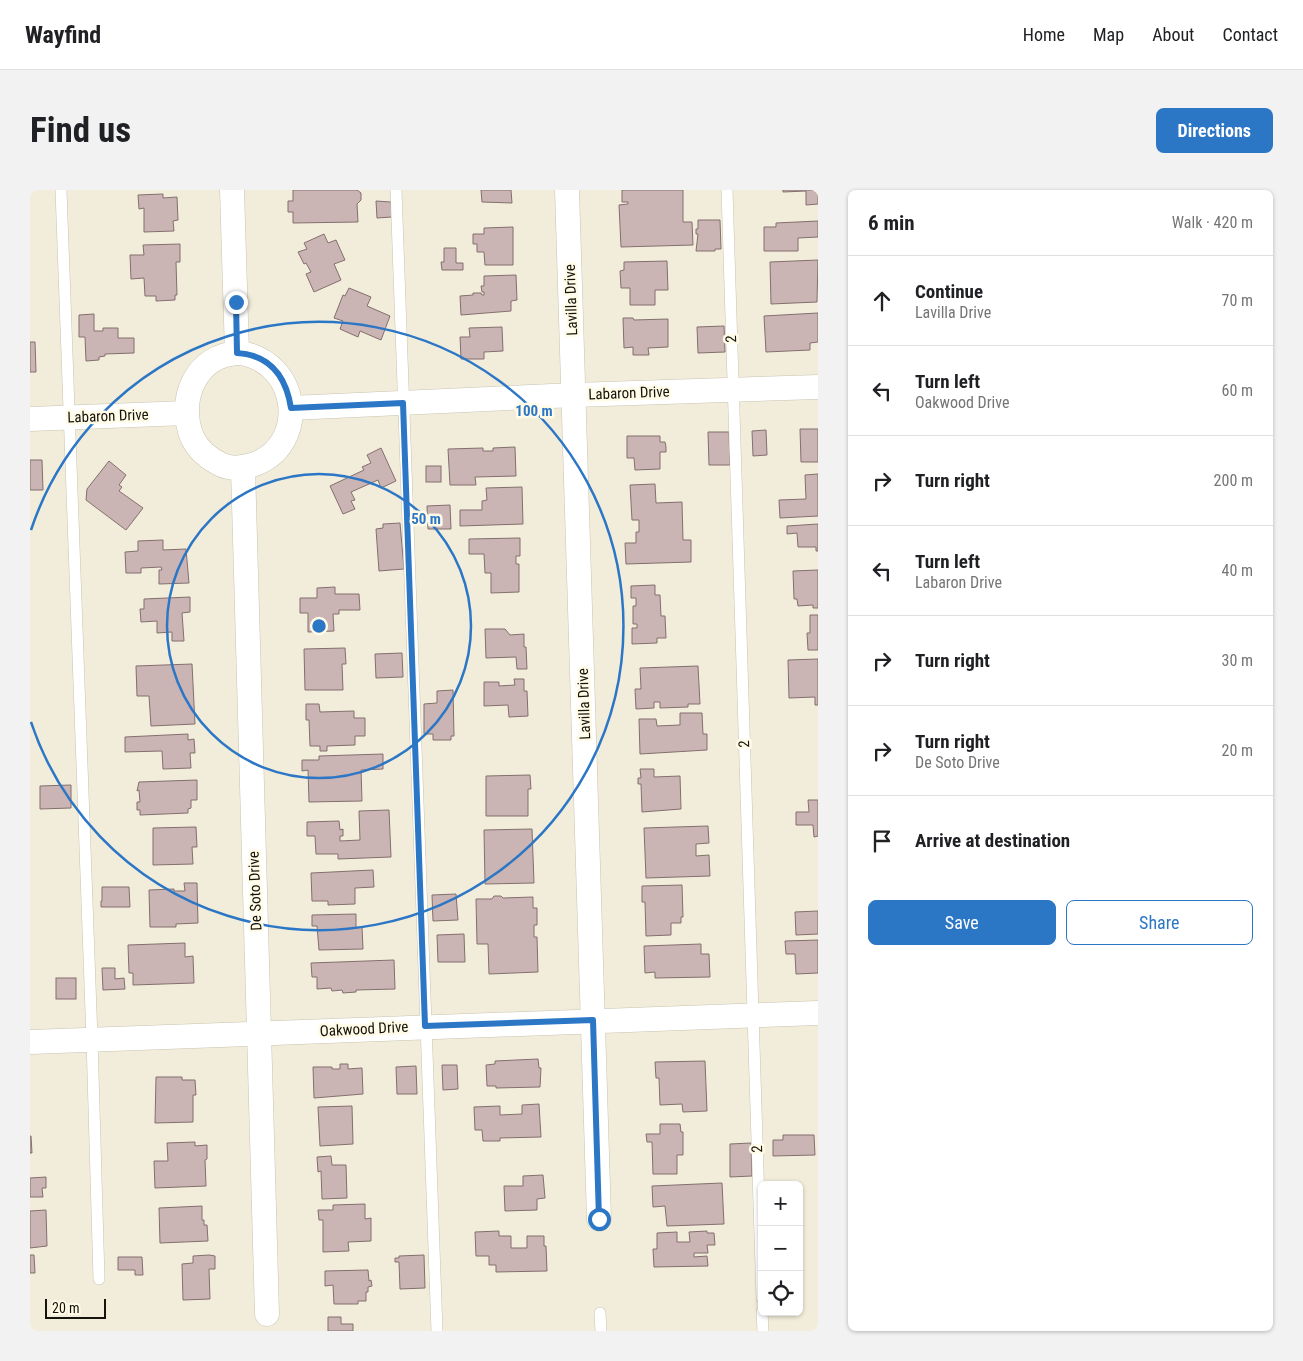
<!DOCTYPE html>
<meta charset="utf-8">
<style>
:root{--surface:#fff;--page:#f2f2f2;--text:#202124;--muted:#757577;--line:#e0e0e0;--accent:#2c76c6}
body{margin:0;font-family:"Roboto Condensed",sans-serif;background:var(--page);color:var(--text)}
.controls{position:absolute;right:15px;bottom:15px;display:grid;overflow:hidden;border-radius:8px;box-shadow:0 1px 4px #0004}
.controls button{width:45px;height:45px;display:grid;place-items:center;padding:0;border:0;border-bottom:1px solid var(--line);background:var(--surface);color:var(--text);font:25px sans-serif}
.scale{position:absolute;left:15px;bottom:12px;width:61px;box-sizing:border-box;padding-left:5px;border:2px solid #14130c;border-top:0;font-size:14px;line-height:18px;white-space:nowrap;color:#14130c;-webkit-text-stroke:4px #fffbe7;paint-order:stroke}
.stop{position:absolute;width:15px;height:15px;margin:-11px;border:4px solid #2c76c6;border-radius:50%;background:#fff}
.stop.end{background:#2c76c6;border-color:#fff;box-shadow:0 1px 5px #0008}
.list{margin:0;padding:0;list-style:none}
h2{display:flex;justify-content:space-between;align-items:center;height:65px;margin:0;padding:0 20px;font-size:21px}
h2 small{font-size:16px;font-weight:400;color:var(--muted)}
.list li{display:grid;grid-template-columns:32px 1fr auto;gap:15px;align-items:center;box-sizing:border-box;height:90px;padding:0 20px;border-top:1px solid var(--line)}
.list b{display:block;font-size:19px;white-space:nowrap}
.list p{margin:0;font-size:16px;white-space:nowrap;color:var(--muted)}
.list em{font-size:16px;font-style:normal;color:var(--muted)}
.actions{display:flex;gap:10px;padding:15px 20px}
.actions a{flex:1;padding:11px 0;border:1px solid var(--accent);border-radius:8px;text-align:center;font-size:18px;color:var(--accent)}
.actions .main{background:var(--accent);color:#fff}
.icon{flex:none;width:28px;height:28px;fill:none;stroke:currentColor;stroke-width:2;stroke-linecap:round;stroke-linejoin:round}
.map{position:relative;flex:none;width:788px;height:1141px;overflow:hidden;border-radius:8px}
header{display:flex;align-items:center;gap:30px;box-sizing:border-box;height:70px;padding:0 25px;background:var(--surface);border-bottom:1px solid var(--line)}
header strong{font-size:24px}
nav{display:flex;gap:28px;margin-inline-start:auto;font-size:18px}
.intro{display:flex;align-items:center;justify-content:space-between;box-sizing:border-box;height:120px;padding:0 30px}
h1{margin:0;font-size:35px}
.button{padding:12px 22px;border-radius:8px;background:var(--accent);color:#fff;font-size:18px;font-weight:700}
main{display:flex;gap:30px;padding:0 30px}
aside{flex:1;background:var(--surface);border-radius:8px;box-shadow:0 1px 4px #0004}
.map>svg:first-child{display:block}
</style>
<header>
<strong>Wayfind</strong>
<nav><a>Home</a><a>Map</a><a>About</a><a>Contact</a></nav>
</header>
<div class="intro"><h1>Find us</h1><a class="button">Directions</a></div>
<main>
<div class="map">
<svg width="788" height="1141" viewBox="0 0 788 1141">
<rect width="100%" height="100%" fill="#f2edda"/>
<g fill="#cbb5b4" stroke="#836f6e">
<path d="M263,0H327L331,3V10L327,14L328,32L263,33V22H258V11H263Z"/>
<path d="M451,0H481L482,13L452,12Z"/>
<path d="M592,0H653V32H662L663,55L591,57L589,15L598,14V12H592Z"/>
<path d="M753,0H788V14L776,15V1L753,2Z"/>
<path d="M133,4V8L147,7L148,30L143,31L144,41L114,42V18L109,19L108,5Z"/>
<path d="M346,11L361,12L362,27L347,28Z"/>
<path d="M668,30H690L691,59H685V61H666L668,44H666V39H668Z"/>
<path d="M788,31V47L768,48V61H734V37H746V33Z"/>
<path d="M483,37V75H455L454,62H447V54H443V44H454V38Z"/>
<path d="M294,44L298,53L306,50L315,70L304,74L311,90L284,102L276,84L281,82L276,73L274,74L268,62L277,59L274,53Z"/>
<path d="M150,54V72H146L147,105H145V110L126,111V106H115L114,88L101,89L100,65H114L113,55Z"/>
<path d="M414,58H426V73H433V80H412L411,72H414Z"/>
<path d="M788,70L787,112L741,114L740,72Z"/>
<path d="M637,71L638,100H625V115H600V98H591L590,81L594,80V72Z"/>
<path d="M486,85L487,110L481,111V121L431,125L430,106L443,105V103H451L452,105H454V102H452L451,96H454V86Z"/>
<path d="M319,98L341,107L337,116L360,126L351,150L330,141L328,147L310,139L313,131L304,128L313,105L315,106Z"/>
<path d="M788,123V152L780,153V160L736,162L734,126Z"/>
<path d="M64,124V141H73V138H88V148H104V163L75,164V166L69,167V170L56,171L55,147H49V125Z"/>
<path d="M593,128H603L604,130L638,129V157L618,158L619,165H603V157L594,158Z"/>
<path d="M694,136L695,162L668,163L667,137Z"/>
<path d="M472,137L473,161L454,162V169H431L430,147H440L439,138Z"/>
<path d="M0,152H5L6,182H0Z"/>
<path d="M770,239H788V272H771Z"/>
<path d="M736,240L737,265L723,266L722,241Z"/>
<path d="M678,242H699L700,275H679Z"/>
<path d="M597,246H630V252H635L636,257V262H630V279L605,280L604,268H597Z"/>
<path d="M485,257L486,286L445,287L446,295H420L418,259L453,258V261H463V258Z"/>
<path d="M351,258L366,291L351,298L348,290L321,302L325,310L321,311L325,319L313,324L300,296L334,280L332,277L341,273L337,265Z"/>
<path d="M0,270H12L13,300H0Z"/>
<path d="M79,271L96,285L89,295L92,297L89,301L113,318L96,340L56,310L57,299Z"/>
<rect x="396" y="276" width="15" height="16"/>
<path d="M788,284V326L750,328L749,310L776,309L775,285Z"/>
<path d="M625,294L626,313L652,312L653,350H661V372L596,374L595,353H606V342H609V330H602L600,295Z"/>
<path d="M492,297L493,334L430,336V320H452V311L457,310L456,298Z"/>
<path d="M420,315L421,339H398L397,316Z"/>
<path d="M370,333L374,379L349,381L346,339L353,338V334Z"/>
<path d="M788,334V361H786V357H768L767,343L757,344V336Z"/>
<path d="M490,348V366H486V374H489V402L461,403V383H455L454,364H439V349Z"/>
<path d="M133,350V360L156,359L159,393L129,394V380H132L131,377L111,378V383H96L95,362L108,361V351Z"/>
<path d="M788,380V418H783V415L768,416L767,409H764L763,381Z"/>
<path d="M625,395V405H630L631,426H635L636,448H627V453L602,454V438H607V434H603V416H606V408H601V396Z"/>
<path d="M305,397V404H329L330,420H309V424H303L304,441L278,442V423H270V408H287V398Z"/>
<path d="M160,407V422L152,423L154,451H142V442L127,443V431L111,432L110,419H114V409Z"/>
<path d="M780,425H788V460H778L777,443H780Z"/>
<path d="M455,439H475L480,445L494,444V457H496L497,479H487L486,467L456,468Z"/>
<path d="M315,458L316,474H312L313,500H275L274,459Z"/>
<path d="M372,463L373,487L346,488L345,464Z"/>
<path d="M788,469V515H785V507L759,508L758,470Z"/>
<path d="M162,474L165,534L121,536L119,506H107L106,476Z"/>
<path d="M668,476L670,514H658V517L630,518V512H624V518L606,519L605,499H611L610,478Z"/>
<path d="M484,489H494V501H497L498,526L479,527L478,515L454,516V492H469V496L485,495Z"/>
<path d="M423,500L424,546H421V550H403V544H394V514L407,513V501Z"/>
<path d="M276,514H289L290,522L324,521V528H335V546H325V555L297,556V561H290V556H280L279,530H276Z"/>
<path d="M650,523H672L673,544H677V560L610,564L609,529H626L627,536L650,535Z"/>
<path d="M158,544V550L164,549L165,563H160L161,578L133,579L132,561L95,562V547Z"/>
<path d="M353,564V579L331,580L332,611L279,612L278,580L272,581V570H289V566Z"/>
<path d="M610,579H624V587L650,586L651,619L612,622L611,594H608V588H611Z"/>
<path d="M500,585L501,599H498V626H456V586Z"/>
<path d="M167,590V610H161V618L158,619V623L110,625V620H107V612H110L109,600L107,601L109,592Z"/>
<path d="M41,595V618L10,619V596Z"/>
<path d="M778,610H788V646L784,647L783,635H766V622H779Z"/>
<path d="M359,620L361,667L308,669V664H286L285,646H277V632L309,631L310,640L313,639V646H310V651L330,650L329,621Z"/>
<path d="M678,636L679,653L666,654V666L679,665L680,686L616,688L614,638Z"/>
<path d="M166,637L167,657H162L163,674L123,675V638Z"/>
<path d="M502,639L504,693L455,694L454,640Z"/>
<path d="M343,680L344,697L325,698V714L298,715V711H282L281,683Z"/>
<path d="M154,693H167L168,733L146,734V737H120L119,700L144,699V701H155Z"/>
<path d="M652,695L653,727H651V733H641V745L616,746L615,712H612V696Z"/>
<path d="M72,697H99L100,717H71V711H72Z"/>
<path d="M426,704L428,730L403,731L402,705Z"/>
<path d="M464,706H471L473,708L503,707V718H507V735H504V747H507L508,782L459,784L458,754H447L446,709H462Z"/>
<path d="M788,721V744L766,745L765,722Z"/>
<path d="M326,724V738L332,737L333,759L289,760L287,736H282V725Z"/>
<path d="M434,744L435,772H408L407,745Z"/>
<path d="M788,750V783L766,784L765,764H756L755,751Z"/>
<path d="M155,753V767L163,766L164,793L103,795V783H99L98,755Z"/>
<path d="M671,754V764H679L680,787L625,788V782L615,783L614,756Z"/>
<path d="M364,770L365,799L326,800V802L313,803L312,800L302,801L301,798L287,799V787H282L281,773Z"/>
<path d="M72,778H85V789L94,788L95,799L73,800Z"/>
<rect x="26" y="788" width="20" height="21"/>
<path d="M508,869L509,878H511L510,897L466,898V896H457L456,875L465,874V871Z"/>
<path d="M675,871L677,921L653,922L652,914L630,915L629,888H626L625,872Z"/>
<path d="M310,874H318V879L332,878L333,904L284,908L283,877H302V879H310Z"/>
<path d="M412,875H427L428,899L413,900Z"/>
<path d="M386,876L387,904H367L366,877Z"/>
<path d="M126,887H152V890H165L166,905H163V932L125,933Z"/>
<path d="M509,914L511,947L470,948V951H453L452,940H445L444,917L470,916V925L492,924V915Z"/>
<path d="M322,916L323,954L290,956L288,917Z"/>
<path d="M630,934H650L651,942H653V965H647V984H623L622,952H617L616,944H630Z"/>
<path d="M753,945H784L785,965L743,966V950H753Z"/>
<path d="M0,946H1L2,963H0Z"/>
<path d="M165,952V956L177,955V969L175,970L176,996L125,998L124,971H138L137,953Z"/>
<path d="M721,953L722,986L700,987V954Z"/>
<path d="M301,966L302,975H316L317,1008L292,1009L291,981L288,982L287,967Z"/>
<path d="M513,985L515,1008L507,1009V1020L475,1021L474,996H493V986Z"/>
<path d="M16,987V998H12L13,1007H0V988Z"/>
<path d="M692,993L694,1034L637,1036L635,1016L623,1017L622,996Z"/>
<path d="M335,1014V1029L341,1028V1051L318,1052L319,1061L293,1062V1030H289L288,1020H303V1015Z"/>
<path d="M172,1016V1030H174V1035H177L178,1051L130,1053L129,1018Z"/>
<path d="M16,1020L17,1056L0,1058V1021Z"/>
<path d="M469,1041V1046H481V1058H497V1046H514V1056H516L517,1081L466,1082V1075H459V1066H446L445,1042Z"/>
<path d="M677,1041V1043H684L685,1055H677L678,1063H664V1067L677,1066L678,1076L624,1077L623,1059H627V1043L647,1042V1052H660L659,1042Z"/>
<path d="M0,1065H4L5,1083H0Z"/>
<path d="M179,1065L185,1066V1079H179L180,1109L153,1110L152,1074L163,1073V1066Z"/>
<path d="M394,1065L395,1098L370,1099L369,1072H365V1068H369V1066Z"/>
<path d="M88,1067H112L113,1085H105V1080H88Z"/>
<path d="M338,1080L339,1091L341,1090L342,1096L338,1097V1102H336V1111H328V1114H304L303,1095L295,1096V1081Z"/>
<path d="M298,1127H311V1134H323V1141H298Z"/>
</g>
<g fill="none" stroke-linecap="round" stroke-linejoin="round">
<g stroke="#c8c4b1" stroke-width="12">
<g id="service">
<path d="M31,0L62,849L69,1089"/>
<path d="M366,0L407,1141"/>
<path d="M697,0L732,1108"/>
<path d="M732,1122L733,1141"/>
<path d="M570,1123L571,1141"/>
</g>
</g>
<g stroke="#c8c4b1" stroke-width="25">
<g id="minor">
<path d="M202,0L207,163"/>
<path d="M537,0L569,1029"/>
<path d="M210,163C271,172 279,257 222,275C212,278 201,279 192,275C179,269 168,260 162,247C147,209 166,164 210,163Z"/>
<path d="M261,218L544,205L788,197"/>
<path d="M0,229L156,223"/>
<path d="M213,278L237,1124"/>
<path d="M0,852L788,823"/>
</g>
</g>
<use href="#service" stroke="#fff" stroke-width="11"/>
<use href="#minor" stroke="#fff" stroke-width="24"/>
</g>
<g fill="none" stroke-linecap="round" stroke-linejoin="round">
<path stroke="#2c76c6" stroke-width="6" d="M206,112L207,163C241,165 256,187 261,218L373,213L395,836L563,830L569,1029"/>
</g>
<g fill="none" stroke="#2c76c6" stroke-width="2.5">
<circle cx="289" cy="436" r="152"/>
<path d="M1 340A304 304 0 1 1 1 532"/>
</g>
<g text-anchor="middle" stroke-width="5" stroke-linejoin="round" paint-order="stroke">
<g font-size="15" fill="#14130c" stroke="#fffbe7">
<text transform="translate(541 110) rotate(-92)" y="5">Lavilla Drive</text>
<text transform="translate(701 149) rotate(-92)" y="5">2</text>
<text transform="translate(599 203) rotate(-2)" y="5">Labaron Drive</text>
<text transform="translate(78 226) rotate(-2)" y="5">Labaron Drive</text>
<text transform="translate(554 514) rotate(-92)" y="5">Lavilla Drive</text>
<text transform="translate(714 554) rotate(-92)" y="5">2</text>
<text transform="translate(225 701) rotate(-92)" y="5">De Soto Drive</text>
<text transform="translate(334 839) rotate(-3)" y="5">Oakwood Drive</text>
<text transform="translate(727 959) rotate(-92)" y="5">2</text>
</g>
</g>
<circle cx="289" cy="436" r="8" fill="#2c76c6" stroke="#fffbe7" stroke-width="2.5"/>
<g font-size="15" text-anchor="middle" font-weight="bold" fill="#2c76c6" stroke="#fffbe7" stroke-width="5" stroke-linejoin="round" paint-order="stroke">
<text x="504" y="226">100 m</text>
<text x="396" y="334">50 m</text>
</g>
</svg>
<div class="controls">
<button>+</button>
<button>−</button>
<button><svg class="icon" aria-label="locate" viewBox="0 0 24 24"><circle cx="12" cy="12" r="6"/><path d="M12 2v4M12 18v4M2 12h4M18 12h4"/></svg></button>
</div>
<div class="scale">20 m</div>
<div class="stop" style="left:569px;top:1029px"></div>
<div class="stop end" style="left:206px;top:112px"></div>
</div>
<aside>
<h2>6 min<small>Walk · 420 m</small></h2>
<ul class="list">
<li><svg class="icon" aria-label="ahead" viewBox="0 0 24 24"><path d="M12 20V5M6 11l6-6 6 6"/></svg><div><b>Continue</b><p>Lavilla Drive</p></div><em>70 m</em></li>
<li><svg class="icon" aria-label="left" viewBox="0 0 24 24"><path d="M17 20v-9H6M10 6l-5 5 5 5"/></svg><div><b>Turn left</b><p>Oakwood Drive</p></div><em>60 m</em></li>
<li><svg class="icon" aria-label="right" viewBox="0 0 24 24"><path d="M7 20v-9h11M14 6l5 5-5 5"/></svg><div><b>Turn right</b></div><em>200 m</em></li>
<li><svg class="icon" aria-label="left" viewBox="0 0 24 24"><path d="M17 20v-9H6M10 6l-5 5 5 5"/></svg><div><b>Turn left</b><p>Labaron Drive</p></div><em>40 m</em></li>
<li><svg class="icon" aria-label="right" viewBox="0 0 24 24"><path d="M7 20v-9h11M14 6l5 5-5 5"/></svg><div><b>Turn right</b></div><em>30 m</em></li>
<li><svg class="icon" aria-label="right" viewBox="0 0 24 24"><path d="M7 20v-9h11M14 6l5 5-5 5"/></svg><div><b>Turn right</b><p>De Soto Drive</p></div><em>20 m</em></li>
<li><svg class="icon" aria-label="arrive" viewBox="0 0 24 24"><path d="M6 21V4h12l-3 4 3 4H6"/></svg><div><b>Arrive at destination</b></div></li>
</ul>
<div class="actions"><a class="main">Save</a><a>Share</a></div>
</aside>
</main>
